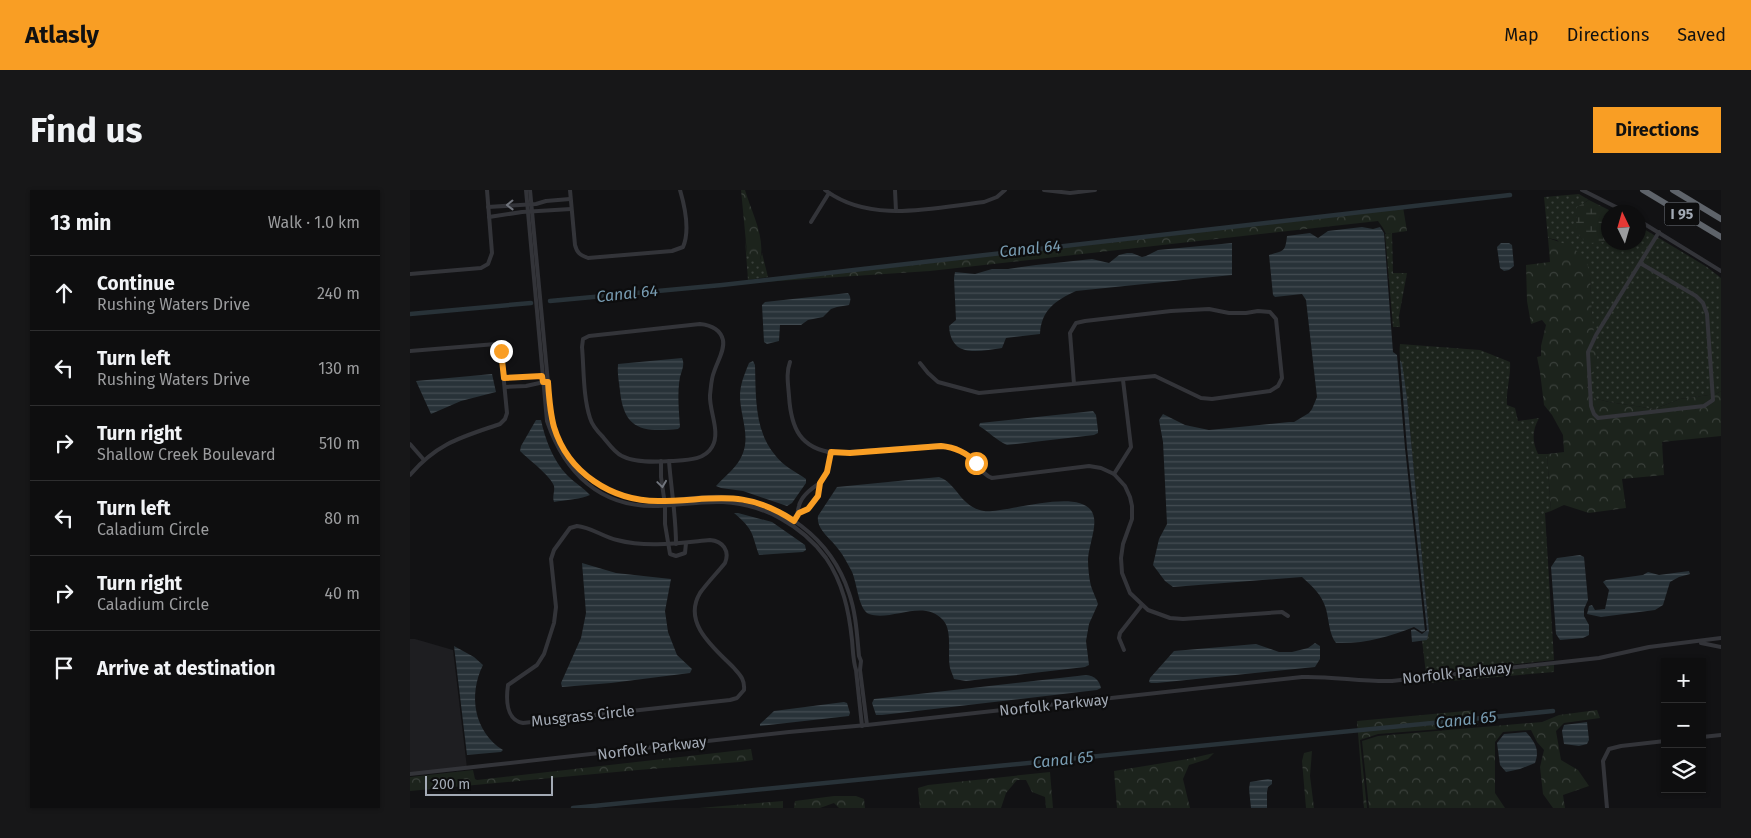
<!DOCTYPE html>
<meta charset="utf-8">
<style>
:root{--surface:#0e0e0f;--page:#171718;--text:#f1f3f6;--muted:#9b9c9e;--line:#2e2e2f;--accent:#f99e24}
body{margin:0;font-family:"Fira Sans",sans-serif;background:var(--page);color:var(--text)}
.controls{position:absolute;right:15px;bottom:15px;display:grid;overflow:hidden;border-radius:0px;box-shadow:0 1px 4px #0004}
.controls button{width:45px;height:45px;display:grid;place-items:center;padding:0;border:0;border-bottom:1px solid var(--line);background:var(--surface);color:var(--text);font:25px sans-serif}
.compass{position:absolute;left:1191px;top:15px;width:45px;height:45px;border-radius:50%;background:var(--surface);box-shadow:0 1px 4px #0004;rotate:355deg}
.scale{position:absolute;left:15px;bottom:12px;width:128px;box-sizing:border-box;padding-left:5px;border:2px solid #a3aab5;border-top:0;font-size:14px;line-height:18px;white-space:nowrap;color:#a3aab5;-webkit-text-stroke:4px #0d0d0e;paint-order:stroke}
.stop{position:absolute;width:15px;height:15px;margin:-11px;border:4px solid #f99e24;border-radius:50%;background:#fff}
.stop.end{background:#f99e24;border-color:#fff;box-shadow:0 1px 5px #0008}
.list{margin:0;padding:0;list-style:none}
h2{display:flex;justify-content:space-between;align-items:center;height:65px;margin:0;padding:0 20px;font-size:21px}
h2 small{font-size:16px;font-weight:400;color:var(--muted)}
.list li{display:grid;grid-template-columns:32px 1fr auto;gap:15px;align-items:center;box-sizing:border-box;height:75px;padding:0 20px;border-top:1px solid var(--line)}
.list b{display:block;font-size:19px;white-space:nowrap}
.list p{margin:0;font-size:16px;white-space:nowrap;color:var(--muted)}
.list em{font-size:16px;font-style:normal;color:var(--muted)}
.icon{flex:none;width:28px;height:28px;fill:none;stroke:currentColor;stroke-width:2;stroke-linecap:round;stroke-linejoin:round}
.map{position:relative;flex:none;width:1311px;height:618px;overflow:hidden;border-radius:0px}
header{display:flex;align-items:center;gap:30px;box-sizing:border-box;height:70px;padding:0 25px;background:var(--accent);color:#111}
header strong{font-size:24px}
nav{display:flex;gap:28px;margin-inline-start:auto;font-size:18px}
.intro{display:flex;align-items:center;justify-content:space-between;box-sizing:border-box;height:120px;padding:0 30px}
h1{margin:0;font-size:35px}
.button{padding:12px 22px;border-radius:0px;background:var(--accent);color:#111;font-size:18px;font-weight:700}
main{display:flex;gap:30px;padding:0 30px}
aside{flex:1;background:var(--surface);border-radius:0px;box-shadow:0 1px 4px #0004}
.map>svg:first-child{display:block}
</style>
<header>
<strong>Atlasly</strong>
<nav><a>Map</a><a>Directions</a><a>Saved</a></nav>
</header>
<div class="intro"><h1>Find us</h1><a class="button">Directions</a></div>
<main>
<aside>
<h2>13 min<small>Walk · 1.0 km</small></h2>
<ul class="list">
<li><svg class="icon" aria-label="ahead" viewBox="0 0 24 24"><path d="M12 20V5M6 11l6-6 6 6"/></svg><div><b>Continue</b><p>Rushing Waters Drive</p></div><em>240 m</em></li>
<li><svg class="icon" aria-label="left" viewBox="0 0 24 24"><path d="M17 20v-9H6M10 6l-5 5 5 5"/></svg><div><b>Turn left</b><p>Rushing Waters Drive</p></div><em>130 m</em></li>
<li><svg class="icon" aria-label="right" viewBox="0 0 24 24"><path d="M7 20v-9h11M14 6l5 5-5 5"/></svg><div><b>Turn right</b><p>Shallow Creek Boulevard</p></div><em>510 m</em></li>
<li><svg class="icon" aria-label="left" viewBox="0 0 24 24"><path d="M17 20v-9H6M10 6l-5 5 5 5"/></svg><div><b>Turn left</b><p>Caladium Circle</p></div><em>80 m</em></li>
<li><svg class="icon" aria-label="right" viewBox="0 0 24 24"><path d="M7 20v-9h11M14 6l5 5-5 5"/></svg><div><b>Turn right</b><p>Caladium Circle</p></div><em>40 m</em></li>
<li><svg class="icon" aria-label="arrive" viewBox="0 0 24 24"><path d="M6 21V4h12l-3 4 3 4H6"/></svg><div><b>Arrive at destination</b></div></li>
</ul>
</aside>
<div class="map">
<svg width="1311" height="618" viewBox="0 0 1311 618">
<defs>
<pattern id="grass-dots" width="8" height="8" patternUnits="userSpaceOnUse" patternTransform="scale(1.25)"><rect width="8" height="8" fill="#1c231c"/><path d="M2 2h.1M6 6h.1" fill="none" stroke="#3a403b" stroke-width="1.8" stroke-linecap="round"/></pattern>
<pattern id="forest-crowns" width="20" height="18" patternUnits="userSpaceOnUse" patternTransform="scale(1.25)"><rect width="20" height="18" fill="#1c231c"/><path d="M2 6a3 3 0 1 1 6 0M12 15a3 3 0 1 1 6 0" fill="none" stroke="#3a403b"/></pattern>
<pattern id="wetland-marsh" width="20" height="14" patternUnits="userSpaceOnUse" patternTransform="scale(1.25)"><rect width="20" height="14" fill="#1c231c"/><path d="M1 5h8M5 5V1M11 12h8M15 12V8" fill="none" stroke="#3a403b"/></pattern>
<pattern id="water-rules" width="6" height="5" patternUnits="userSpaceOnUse" patternTransform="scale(1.25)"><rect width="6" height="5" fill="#283238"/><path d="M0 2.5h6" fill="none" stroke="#444d53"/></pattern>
</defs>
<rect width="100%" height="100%" fill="#121214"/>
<path fill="#1e1e21" d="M0,449H5L43,460L57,578L0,584Z"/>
<g fill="url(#grass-dots)">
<path d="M1169,4L1179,10C1162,18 1166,33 1171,48L1180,52H1196L1198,50V52H1228L1229,36L1297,77L1311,88V201L1306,204L1270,209L1245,219L1199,212L1183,208L1177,198C1185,165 1181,120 1180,86L1147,50L1138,48L1134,7Z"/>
<path d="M982,43L983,83H997L989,126L990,137H983L975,44Z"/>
<path d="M335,50L337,63L350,70L352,63L358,87L338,90Z"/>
<path d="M990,154L1070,160L1100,172C1101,186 1096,200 1097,215L1105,218L1108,231L1129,228C1122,241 1122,251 1128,264H1137L1141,321L1135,323L1144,470L1016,484L1012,450L1017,449L1019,441L997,208C994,191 988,170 990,154Z"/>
<path d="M1144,475V482L1017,493V489Z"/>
</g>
<g fill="url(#forest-crowns)">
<path d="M331,0H335C341,21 356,48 350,70H344L337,63Z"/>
<path d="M993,17L997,41L976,44L973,38L968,31L520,81L353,92L350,89L518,72Z"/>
<path d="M1138,48L1161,56L1176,69L1180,86L1182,127L1188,174L1180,186L1177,197L1183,208L1199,212L1245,219L1270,209L1306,204L1311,201V246L1252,252L1254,285L1212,289L1216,318L1179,323L1154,315L1141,321L1137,264L1154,262L1153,245L1142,225L1134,215L1130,182L1127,167L1131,166V156L1136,135L1132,130L1121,134L1117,111L1116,75L1140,72Z"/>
<path d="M1066,520L1068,536L968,544L950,550L957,618H954L947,531Z"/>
<path d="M1187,520L1190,528L1154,533L1146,541L1151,570L1168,580L1179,596L1153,605L1155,618H1143L1133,604L1130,577L1134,560L1127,552L1121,540L1093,542L1085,552V603L1095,618H959L952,551L968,546L1132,532L1149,525Z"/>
<path d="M341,559L343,570L330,572L228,580L0,601V587L63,580L65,589L67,590Z"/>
<path d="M902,561L900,586L904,618H896L892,571L894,563Z"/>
<path d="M804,563L798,569L779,575L773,589L780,618H707L704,581L778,569Z"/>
<path d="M640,582L643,618H636L635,607L622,602L616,590H607L596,603L591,618H510L508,598L518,595Z"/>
<path d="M424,606H446L454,609L455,618H429L424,613L410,618H384L385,611Z"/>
<path d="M373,611V618H289Z"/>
</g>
<path fill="url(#wetland-marsh)" d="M1179,10L1203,22H1198V50L1196,52L1180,53L1171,48L1166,40L1167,17Z"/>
<g fill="url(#water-rules)">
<path d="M952,37L963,39L970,37L974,43L983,162L987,165L995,258L1015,441L1012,442L1004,437C978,447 955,454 926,453C919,444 919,430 916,419C912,405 903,397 892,387L763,397L755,391L743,375L749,349L757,334L753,252L749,230L753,224L775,235L799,240L879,232H884L899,223L902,219L907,207L896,110L892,104L865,107L863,105L859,65C874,60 875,63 877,46L900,43L908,48L918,41Z"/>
<path d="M822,53V85L666,101C646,110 631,120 630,144L596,148L592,158C569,161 541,169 539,136L546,130L544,88L545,82L565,84L582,79H598L626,75L682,69L699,73L709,65L717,63H722L732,67L736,66L748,60Z"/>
<path d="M1091,53H1099L1102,55L1104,76L1099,80L1094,81L1090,78L1087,57Z"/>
<path d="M438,103C441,107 441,110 439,115L427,117L421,119L413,127L398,130L391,135H370L369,151L357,154L354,152L352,115L355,112Z"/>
<path d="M272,168C275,174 272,180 270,187C267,203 269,221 270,237L268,239C234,242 214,241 210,201C209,192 207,183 208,174Z"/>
<path d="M990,170L992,173L997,208L1019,441L1017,450L1002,452L1001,440L1004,439L1012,444L1017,440L997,258Z"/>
<path d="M343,171L345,175C346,205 344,240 365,265C372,275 386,282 396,289V293L382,313L377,316L333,301L311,298L306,296C315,286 328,277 333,263C340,244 330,225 330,206C330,194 335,183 339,173Z"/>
<path d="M82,184L86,202L51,211L21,224L6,191Z"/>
<path d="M683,221L686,225L688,240V243L684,245L597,255C586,250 579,242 569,236L570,233Z"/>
<path d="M126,230H131C135,249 143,270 156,284C163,292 173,297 180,305C173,309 154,310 144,312C142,306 145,302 144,296C141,286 118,269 110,261L111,256Z"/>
<path d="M529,287C547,293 550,317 574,321C596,324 679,293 684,328C686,339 679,356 678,369C678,378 679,388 681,396C683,402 686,408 688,414L679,434L676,451L679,475L675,477L556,491L544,489C543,485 541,482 540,478C537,464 543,441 533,430C513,408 481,432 459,424C448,420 447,390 441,380C437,373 434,366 429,360C422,349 406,340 408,326L427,297Z"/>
<path d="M324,323H328L362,332L395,355L396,360L393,362L349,365C341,342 344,340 324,323Z"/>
<path d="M1170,365L1174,367L1178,410L1174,419V426L1179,435V445L1173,448L1150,450L1146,444L1141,377L1147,368Z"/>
<path d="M172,373L206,383L261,389L255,421L258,442L267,465L282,479L280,483L201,493L152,497L151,493L171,448L176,423Z"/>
<path d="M1279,381L1280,384L1269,387L1260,392L1253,415L1245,420L1191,427L1177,424L1179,416L1182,415L1185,420L1195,419L1199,400L1193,392L1196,390L1233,385L1238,382L1249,385Z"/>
<path d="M905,453L910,456V469L905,477L747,493H741L739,492L740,488L764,461L846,454L869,462H882L898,458Z"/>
<path d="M44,456L64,467L73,475C58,505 64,542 93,560L91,562L57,565Z"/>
<path d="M676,485C685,486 689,490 691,498L687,500L472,525H466L462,513L464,509Z"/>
<path d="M434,512L437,513L440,523L439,526L350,536V534L364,521Z"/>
<path d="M1177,532L1179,550L1177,554L1169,556L1154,554L1152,541L1154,535Z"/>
<path d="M1116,542C1125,552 1130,560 1125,573L1110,579L1096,582L1090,575L1087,553L1094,544Z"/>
<path d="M858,589L862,590V594L858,597L857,602V618H841L839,599L840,592Z"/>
</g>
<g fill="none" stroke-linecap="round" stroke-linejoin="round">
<g stroke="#283238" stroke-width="4.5">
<path d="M140,111L312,95L1100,5"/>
<path d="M0,124L121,113"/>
<path d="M163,618L1143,521"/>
</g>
<g stroke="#333439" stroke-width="4">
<path d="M116,0L137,231C155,283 190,318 248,316C270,315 291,311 313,312C353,314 392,335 416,368C433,393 439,421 442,450C443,460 443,471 446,480L452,536"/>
<path d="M120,0L140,214C142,222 142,229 144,237C157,282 202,311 247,311C270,311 292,305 315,307C372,312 421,348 439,403C446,423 447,445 449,466L451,471L450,480L457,535"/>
<path d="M160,0L165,55C167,63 170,65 178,68L262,61L273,57C280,41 275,17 270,0"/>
<path d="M415,0C460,34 522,18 574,12L587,7L595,0"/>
<path d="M485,0L486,21"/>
<path d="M634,0L660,3L685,0"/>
<path d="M1172,0L1216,22"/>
<path d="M78,17L126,14L136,11L160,9"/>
<path d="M79,27L112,22L161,19"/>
<path d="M1228,30L1311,81"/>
<path d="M401,32L419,3"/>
<path d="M1230,73L1286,106L1293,113L1297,124L1303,210L1294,216L1188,228L1184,224L1181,216L1178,162L1186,145L1249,42"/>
<path d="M0,84L71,78L78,74L82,63L77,0"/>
<path d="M290,134C300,135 310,138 313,150C315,160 307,172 304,182C301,189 301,198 300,205C299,221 311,242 302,257C294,271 275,270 261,271C246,272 225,273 212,266C205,263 198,253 193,247C188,242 182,235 180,228C173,206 174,180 172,157L173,149L179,146Z"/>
<path d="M0,161L86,154L91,161L97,223L95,229L90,234C52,247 27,253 0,285"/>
<path d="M380,172C376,183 378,193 379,206C381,238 390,259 425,263L531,255C541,257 554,261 562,268C570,275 571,284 582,288L679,276L691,278L704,284L715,296L720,307L722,316V329L713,354L711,368L712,383L720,403L738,420L760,428L773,429L872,422L878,426"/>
<path d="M510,173L518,183L528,192L569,203L745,186L791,208L802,209L860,201L868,196L872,188L866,129L860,122L848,121L836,123H819L799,119L761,121L675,131L666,133L660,143L664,194"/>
<path d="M94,188L133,186"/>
<path d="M95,197L116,196L134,192"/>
<path d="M0,254L14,270"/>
<path d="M251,271V287L255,315V334L260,364L266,366L275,363L276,353"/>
<path d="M259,271C261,298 266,326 266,354"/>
<path d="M704,284L721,257L713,190"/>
<path d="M389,323L398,319L408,305L410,293L417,281L421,262"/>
<path d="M384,331C388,325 387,323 389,316C391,306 402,298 410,293"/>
<path d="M167,336C181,337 193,347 207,350C237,358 269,353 300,350C313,351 320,361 315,373C307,383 297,393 290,403C272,433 304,458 323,477C330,485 335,489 334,500L327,508L320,510L113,533C96,530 96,509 98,495L127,475L134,464L144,433L146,417L141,369L144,360L160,338Z"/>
<path d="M1291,453L1311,457"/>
<path d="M714,460L709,448L710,443L732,415"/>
<path d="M1292,547L1311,545"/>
<path d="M0,584L379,542L457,535L892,487C922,486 952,492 982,491L1189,468L1239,457L1311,448"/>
<path d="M1197,618L1193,571L1199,559L1211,556L1255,551"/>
</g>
<g stroke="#5e636a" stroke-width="6">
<path d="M1233,0L1311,47"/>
<path d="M1263,0L1311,29"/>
</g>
</g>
<defs><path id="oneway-chevron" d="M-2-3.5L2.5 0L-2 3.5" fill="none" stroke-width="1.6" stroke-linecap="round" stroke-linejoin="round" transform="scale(1.25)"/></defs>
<g stroke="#71757d">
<use href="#oneway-chevron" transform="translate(100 15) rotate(179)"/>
<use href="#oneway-chevron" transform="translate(252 294) rotate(82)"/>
</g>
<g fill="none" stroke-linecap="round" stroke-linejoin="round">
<path stroke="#f99e24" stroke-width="6" d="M91,161L94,188L132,186L133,192H138C139,207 140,223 144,237C158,283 202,311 248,311C303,311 333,297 384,331L389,323L398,319L408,306L410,293L417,282L421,262L440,263L531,256C544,257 558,263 566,273"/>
</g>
<g text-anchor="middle" stroke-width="4.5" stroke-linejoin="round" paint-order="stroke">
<rect fill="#0d0d0e" stroke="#767b83" stroke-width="1" x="1254.5" y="12.5" width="35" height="23" rx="4"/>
<g font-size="14" font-weight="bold" fill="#a3aab5">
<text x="1272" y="29">I 95</text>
</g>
<g font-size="15" fill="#a3aab5" stroke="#0d0d0e">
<text transform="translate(1047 483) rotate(-6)" y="5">Norfolk Parkway</text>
<text transform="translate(644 515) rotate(-6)" y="5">Norfolk Parkway</text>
<text transform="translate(173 526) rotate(-6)" y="5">Musgrass Circle</text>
<text transform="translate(242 558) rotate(-7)" y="5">Norfolk Parkway</text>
</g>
<g font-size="16" font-style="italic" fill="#789cb2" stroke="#0d0d0e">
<text transform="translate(620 58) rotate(-6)" y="6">Canal 64</text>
<text transform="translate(217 103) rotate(-6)" y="6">Canal 64</text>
<text transform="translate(1056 529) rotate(-6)" y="6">Canal 65</text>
<text transform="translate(653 569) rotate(-6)" y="6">Canal 65</text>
</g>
</g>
</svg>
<div class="controls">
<button>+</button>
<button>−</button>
<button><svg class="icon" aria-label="layers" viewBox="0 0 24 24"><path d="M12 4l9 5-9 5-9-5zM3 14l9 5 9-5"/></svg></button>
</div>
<svg class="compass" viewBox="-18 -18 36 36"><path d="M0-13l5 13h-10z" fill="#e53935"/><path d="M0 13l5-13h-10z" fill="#9b9c9e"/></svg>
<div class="scale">200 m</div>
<div class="stop" style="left:566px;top:273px"></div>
<div class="stop end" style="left:91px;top:161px"></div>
</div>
</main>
